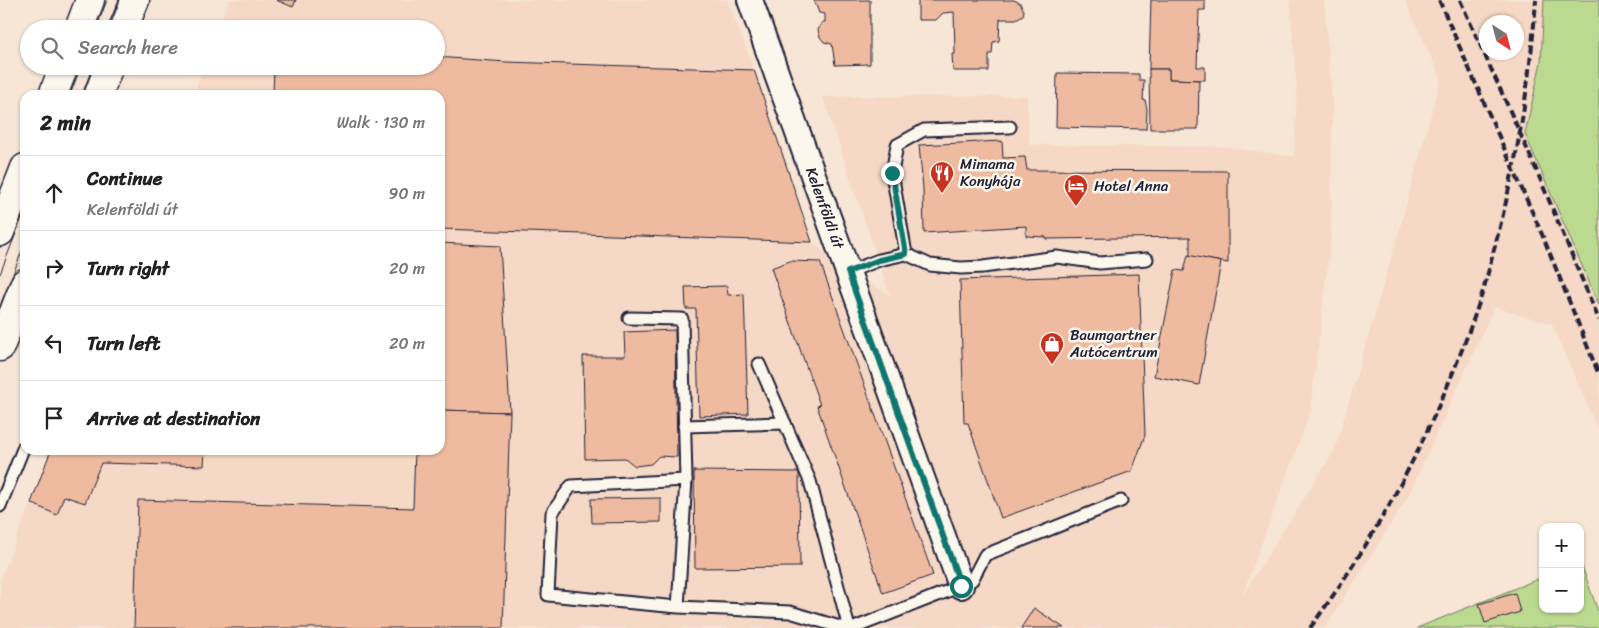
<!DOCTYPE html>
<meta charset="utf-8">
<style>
:root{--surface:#fff;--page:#f2f2f2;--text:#222;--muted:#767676;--line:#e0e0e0}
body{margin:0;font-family:Sriracha,sans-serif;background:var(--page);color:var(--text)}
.controls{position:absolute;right:15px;bottom:15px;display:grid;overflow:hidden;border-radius:10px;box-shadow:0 1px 4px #0004}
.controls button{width:45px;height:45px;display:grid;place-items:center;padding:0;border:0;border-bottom:1px solid var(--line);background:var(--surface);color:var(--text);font:25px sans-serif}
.compass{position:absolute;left:1479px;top:15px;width:45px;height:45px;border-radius:50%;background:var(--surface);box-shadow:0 1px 4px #0004;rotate:144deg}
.stop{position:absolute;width:15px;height:15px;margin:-11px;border:4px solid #0f766e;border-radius:50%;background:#fff}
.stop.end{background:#0f766e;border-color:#fff;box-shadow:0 1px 5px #0008}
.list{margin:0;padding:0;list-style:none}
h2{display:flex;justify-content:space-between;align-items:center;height:65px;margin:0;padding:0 20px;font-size:21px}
h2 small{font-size:16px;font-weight:400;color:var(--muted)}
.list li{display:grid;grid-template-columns:32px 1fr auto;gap:15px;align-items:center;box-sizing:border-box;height:75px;padding:0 20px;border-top:1px solid var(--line)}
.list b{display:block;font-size:19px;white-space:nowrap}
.list p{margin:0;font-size:16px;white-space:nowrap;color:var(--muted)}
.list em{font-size:16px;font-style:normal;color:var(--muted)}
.icon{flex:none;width:28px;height:28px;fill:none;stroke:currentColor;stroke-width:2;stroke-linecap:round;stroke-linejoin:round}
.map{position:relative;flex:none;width:1599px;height:628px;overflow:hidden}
.search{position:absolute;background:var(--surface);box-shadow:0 1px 4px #0004;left:20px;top:20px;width:425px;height:55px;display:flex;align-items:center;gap:12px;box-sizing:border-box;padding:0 18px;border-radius:28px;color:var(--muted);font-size:19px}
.panel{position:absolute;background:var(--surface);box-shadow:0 1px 4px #0004;left:20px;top:90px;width:425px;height:365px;border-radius:15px}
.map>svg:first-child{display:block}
</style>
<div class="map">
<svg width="1599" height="628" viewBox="0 0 1599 628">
<rect width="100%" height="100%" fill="#f7e5d5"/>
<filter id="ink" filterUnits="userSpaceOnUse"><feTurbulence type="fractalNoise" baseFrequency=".02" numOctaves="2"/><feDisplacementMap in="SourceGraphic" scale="10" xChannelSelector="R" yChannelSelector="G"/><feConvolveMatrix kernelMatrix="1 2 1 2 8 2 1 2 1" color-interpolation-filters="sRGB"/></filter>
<g filter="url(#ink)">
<path fill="#f5d8c5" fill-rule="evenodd" d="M229,0H727L754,70L812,242L848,272L890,295L823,97L1027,96L1029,145L1225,147L1294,157L1297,89L1290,0H1324L1332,102L1331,237L1310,412L1242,596L1335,450L1396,242L1441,78L1405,0H1544L1541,62L1525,134L1599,305V432L1552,324L1494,307L1407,498L1325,628H0V581L51,450H440V95H194L204,66H436V29H218ZM1486,22H1516V52H1486Z"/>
<g fill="#bcd990" stroke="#6f7e66">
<path d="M1544,0H1599V305L1525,134L1541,62Z"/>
<path d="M1580,561L1599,614V628H1417L1543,577V609H1580Z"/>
</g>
<g fill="#efbba0" stroke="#22223b">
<path d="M276,0H296L293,7Z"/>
<path d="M814,0H870V64L835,65L832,44L824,42L820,37L818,30L822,22H825V14L819,13Z"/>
<path d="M918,0H1014L1020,3L1024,11L1023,15L1016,19H1000L999,41L993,42L992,54H989V71H953L952,54H955L954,12L943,13L936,20H918Z"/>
<path d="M1151,0H1205V10H1199L1197,67H1205V80L1169,79V69H1149Z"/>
<path d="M436,57L506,62L754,70L812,242L440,229V95H273L274,66H436Z"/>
<path d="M1149,69H1169V79L1199,80L1198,129H1150Z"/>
<path d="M1057,73L1139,74V80H1144L1143,100H1145L1147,109L1146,129L1056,127Z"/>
<path d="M1002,141L1003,158L1025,157L1027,170L1228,171V263L1190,256V237L1046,239V237L1026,236V226L924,233L923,188L919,145Z"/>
<path d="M440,243L500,246L510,412L440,410Z"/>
<path d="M1188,255L1221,262L1199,385L1154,376L1175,270L1184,271Z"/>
<path d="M790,261L820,262L933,575L883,593L817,406L820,405L771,268Z"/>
<path d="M1139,274L1145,435L1132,471L1001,518L968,423H964L960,280Z"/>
<path d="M727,286L728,295L744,294L748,414L699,416L696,309H686L685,287Z"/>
<path d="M675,330L677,457L659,456L651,464L635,466L625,458L585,459L583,356H625L624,332Z"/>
<path d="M440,410L510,412L503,628H134L138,500L413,508L415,450H440Z"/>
<path d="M51,450H205L204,466L101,463L85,503L64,496L57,515L31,503Z"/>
<path d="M694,471L799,472L800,567L695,568Z"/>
<path d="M661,498V522L592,523L591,499Z"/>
<path d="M1515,593L1520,612L1485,623L1479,604Z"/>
<path d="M1034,608L1064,628H1021Z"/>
</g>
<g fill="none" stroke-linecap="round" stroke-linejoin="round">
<g stroke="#22223b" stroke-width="15">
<g id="lane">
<path d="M906,254L892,173L897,145L924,130L1010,127"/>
<path d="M848,272L879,260L906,254L930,265L961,268L983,267L1057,257L1100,263L1147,259"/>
<path d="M629,318L682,319L686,480"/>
<path d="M759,364L810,481L849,628"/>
<path d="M684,426L785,423"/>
<path d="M0,506L25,444"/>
<path d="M678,607L686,480L571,486L552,513L548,595L678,607L790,612L843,628"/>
<path d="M854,628L961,586L972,580L985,555L1121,501"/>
</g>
</g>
<g stroke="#22223b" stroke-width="28">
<g id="street">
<path id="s1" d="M750,0L961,586"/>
</g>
</g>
<g stroke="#22223b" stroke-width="31">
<g id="secondary">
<path d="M79,29L90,0"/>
<path d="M123,29L135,0"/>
<path d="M53,95L64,66"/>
<path d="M98,95L109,66"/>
<path d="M0,232L25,168"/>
<path d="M0,347L25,283"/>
</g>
</g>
<use href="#lane" stroke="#fbf7ec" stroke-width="11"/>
<use href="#street" stroke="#fbf7ec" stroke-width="24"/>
<use href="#secondary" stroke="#fbf7ec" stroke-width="28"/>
<g stroke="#22223b" stroke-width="1">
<path d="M96,29L107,0"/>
<path d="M109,29L120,0"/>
<path d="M70,95L81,66"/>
<path d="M83,95L94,66"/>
<path d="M0,274L25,210"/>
<path d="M0,308L25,243"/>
</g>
<g stroke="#22223b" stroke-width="4" stroke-dasharray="8 4" stroke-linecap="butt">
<path d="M1439,0L1544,239L1599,375"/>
<path d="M1460,0L1533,162L1599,320"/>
<path d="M1310,628C1384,527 1441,416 1481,297C1487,279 1491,260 1496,242C1517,163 1530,82 1536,0"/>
</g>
</g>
</g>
<g fill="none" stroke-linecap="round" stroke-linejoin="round" filter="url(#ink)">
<path stroke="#0f766e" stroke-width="6" d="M892,173L906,254L879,260L848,272L961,586"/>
</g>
<defs>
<g id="restaurant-pin" transform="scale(1.25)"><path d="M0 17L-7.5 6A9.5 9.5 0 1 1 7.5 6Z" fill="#c8321e" stroke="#fbf7ec"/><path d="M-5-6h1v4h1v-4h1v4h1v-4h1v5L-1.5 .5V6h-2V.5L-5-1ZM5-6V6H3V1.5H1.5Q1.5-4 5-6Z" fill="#fff"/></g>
<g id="hotel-pin" transform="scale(1.25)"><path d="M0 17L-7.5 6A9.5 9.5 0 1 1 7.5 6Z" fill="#c8321e" stroke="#fbf7ec"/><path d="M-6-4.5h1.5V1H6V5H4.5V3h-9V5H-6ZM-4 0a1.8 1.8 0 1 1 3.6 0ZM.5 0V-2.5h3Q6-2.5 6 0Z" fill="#fff"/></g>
<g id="shop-pin" transform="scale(1.25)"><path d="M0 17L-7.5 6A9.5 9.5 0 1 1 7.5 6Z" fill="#c8321e" stroke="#fbf7ec"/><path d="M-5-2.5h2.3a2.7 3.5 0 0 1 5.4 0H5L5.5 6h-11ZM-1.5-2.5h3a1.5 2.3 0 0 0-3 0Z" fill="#fff"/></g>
</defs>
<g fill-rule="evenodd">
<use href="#restaurant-pin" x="942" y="173"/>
<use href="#hotel-pin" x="1076" y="186"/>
<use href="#shop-pin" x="1052" y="344"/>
</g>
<g text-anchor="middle" stroke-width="5" stroke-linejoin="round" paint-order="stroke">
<g font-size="15" fill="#22223b" stroke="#fbf7ec" text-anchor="start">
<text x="960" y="169">Mimama<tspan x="960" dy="17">Konyhája</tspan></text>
<text x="1094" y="191">Hotel Anna</text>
<text x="1070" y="340">Baumgartner<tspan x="1070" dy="17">Autócentrum</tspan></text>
</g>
<g font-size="15" fill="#22223b" stroke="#fbf7ec">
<text dy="5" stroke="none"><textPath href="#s1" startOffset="221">Kelenföldi út</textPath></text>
</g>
</g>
</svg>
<div class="controls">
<button>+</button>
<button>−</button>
</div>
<svg class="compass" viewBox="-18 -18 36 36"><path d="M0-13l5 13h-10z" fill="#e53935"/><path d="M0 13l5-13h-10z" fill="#767676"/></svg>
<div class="stop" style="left:961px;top:586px"></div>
<div class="stop end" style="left:892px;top:173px"></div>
<div class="search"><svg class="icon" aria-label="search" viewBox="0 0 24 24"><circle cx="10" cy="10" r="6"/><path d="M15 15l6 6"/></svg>Search here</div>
<section class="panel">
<h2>2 min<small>Walk · 130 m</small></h2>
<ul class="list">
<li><svg class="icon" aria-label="ahead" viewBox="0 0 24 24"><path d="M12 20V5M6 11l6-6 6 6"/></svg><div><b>Continue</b><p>Kelenföldi út</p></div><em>90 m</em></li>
<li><svg class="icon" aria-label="right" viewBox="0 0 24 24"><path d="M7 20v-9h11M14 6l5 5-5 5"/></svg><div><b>Turn right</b></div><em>20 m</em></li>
<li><svg class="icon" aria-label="left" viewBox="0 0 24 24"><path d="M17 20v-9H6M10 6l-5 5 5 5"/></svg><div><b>Turn left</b></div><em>20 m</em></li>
<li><svg class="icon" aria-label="arrive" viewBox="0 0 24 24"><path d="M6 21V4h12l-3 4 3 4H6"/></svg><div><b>Arrive at destination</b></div></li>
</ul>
</section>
</div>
